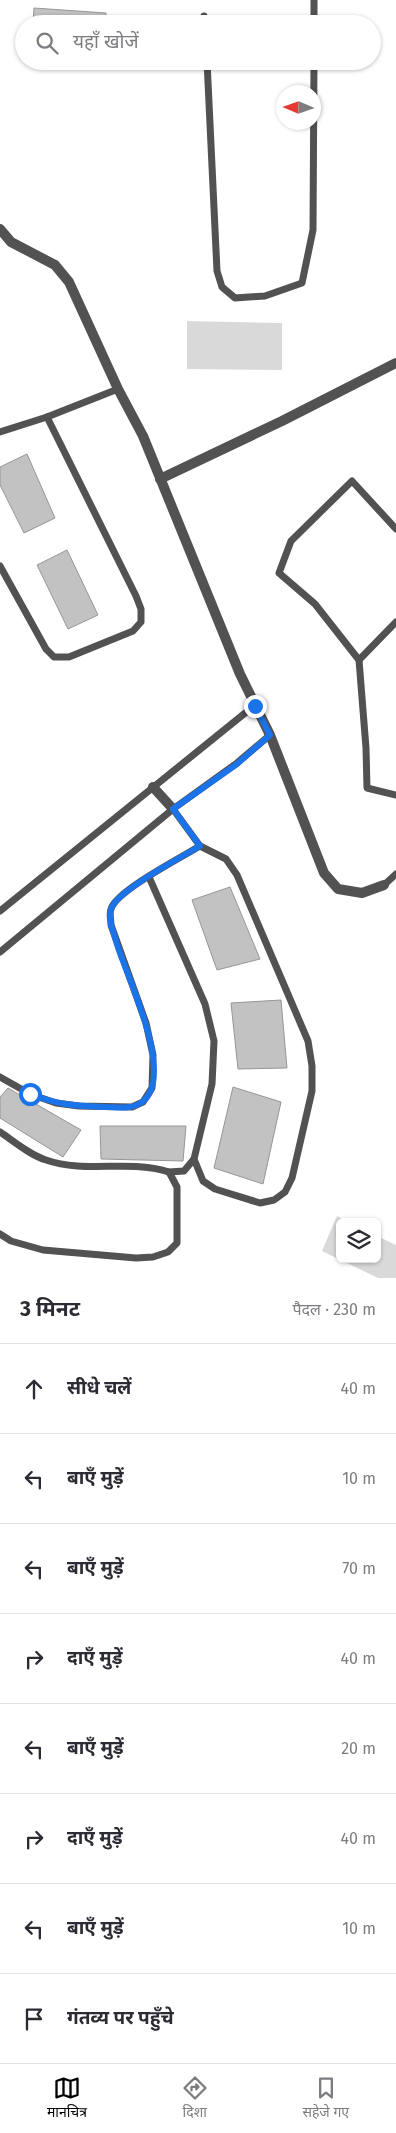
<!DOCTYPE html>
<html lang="hi">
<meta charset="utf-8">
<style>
:root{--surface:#fff;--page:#f7f7f7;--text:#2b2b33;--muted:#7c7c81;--line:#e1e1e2;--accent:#000}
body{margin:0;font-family:"Fira Sans","Noto Sans Devanagari",sans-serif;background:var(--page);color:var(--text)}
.controls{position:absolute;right:15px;bottom:15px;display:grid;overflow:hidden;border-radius:8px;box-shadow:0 1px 4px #0004}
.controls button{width:45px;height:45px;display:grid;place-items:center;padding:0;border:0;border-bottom:1px solid var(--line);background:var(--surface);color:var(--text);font:25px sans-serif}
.compass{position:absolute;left:276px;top:85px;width:45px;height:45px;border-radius:50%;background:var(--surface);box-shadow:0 1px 4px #0004;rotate:272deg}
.stop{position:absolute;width:15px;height:15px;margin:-11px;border:4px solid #1a73e8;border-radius:50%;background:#fff}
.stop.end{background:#1a73e8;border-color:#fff;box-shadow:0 1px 5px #0008}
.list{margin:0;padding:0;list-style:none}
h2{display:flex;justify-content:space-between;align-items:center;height:65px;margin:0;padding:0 20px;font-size:21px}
h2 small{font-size:16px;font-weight:400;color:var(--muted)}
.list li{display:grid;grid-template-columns:32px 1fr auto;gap:15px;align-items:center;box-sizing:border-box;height:90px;padding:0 20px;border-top:1px solid var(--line)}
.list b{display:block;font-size:19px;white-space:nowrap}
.list em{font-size:16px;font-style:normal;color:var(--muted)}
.icon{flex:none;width:28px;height:28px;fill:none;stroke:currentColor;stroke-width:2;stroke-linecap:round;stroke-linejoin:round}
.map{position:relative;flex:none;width:396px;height:1278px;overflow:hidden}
.search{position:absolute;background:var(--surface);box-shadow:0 1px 4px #0004;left:15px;right:15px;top:15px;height:55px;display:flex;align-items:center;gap:12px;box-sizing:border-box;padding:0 18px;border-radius:28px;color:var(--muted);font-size:19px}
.sheet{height:785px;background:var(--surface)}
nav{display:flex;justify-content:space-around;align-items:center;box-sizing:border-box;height:70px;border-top:1px solid var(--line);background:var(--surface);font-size:14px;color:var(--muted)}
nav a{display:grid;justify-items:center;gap:2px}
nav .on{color:var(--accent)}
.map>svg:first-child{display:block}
</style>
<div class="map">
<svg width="396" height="1278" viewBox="0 0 396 1278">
<rect width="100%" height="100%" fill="#fff"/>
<g fill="#d9d9d9">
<path d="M187,321L282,323V370L187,369Z"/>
<path d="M337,1216L348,1222H340V1259H377V1236L396,1245V1278H378L322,1251Z"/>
</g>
<g fill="#c2c2c2" stroke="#969696">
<path d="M34,8L106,13V24H33Z"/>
<path d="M31,61H103V66Z"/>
<path d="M27,454L55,518L24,533L0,485V467Z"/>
<path d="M67,550L98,615L68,629L37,565Z"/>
<path d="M230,887L260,959L217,970L192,900Z"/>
<path d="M281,1000L287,1068L238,1069L231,1003Z"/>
<path d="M233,1087L281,1102L263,1184L214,1168Z"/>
<path d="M8,1088L81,1130L63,1157L0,1118V1097Z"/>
<path d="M100,1126H186L183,1161L101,1159Z"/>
</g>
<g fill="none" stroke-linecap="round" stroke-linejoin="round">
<g stroke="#525252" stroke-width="7">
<path d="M204,16L205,24"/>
<path d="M314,24V0"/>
<path d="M207,61L217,271L222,287L235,298L265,296L302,283L313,230L314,61"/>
<path d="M0,432L47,417L118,389"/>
<path d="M396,529L352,481L291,541L279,573L315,604L359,660L366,748L367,788L396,795"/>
<path d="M0,566L46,649L54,657H69L133,631L141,622V609L136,596L47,417"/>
<path d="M359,660L396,622"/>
<path d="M173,809L200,846L226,859L237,875L308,1041L312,1066V1091L292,1178L285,1192L274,1200L260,1203L215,1189L203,1181L194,1159"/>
<path d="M149,877L205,1004L214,1041L212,1084L194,1159L184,1171L169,1172"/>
<path d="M384,885L396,874"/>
<path d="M0,911L255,705"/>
<path d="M0,952L173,809L237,763L270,735"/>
<path d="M0,1077L30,1094L56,1103L79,1106L132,1107L143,1102L152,1088L153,1055L146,1023L111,925C111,920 109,913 111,909C116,891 182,857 200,846"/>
<path d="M0,1132C15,1142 30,1155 46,1160C86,1174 130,1159 169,1172L177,1187V1243L168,1252L153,1257L136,1258L43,1250L11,1241L0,1234"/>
</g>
<g stroke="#525252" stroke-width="10">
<path d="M0,229L11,242L55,265L69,282L118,389L143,436L240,674L270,735L324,873L338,889L362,893L384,885"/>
<path d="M160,479L282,421L396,363"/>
<path d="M153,787L173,809"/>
</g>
</g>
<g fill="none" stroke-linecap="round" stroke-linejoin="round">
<path stroke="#1a73e8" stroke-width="6" d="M30,1094C59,1105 75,1106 105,1107C117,1107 132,1110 142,1102C174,1079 133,989 123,961C118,949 115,937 111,925C111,920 109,913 111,909C116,891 182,857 200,846L173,809L237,764L270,735L255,706"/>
</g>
</svg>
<div class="controls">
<button><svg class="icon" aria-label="layers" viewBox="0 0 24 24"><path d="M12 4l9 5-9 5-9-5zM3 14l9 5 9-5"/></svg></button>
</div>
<svg class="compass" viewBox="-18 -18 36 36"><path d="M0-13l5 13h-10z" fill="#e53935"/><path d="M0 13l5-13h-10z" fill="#7c7c81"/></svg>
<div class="stop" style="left:30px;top:1094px"></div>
<div class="stop end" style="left:255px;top:706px"></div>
<div class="search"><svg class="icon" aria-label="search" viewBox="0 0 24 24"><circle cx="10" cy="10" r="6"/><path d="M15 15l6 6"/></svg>यहाँ खोजें</div>
</div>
<section class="sheet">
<h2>3 मिनट<small>पैदल · 230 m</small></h2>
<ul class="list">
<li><svg class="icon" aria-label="ahead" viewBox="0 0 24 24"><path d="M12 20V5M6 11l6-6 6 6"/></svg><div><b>सीधे चलें</b></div><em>40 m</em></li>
<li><svg class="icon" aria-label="left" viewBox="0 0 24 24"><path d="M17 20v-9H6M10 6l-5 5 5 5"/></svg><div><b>बाएँ मुड़ें</b></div><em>10 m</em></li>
<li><svg class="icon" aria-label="left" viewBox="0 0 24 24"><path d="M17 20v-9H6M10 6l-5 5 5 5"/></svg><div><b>बाएँ मुड़ें</b></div><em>70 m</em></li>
<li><svg class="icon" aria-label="right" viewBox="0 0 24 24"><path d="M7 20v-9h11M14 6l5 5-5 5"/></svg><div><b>दाएँ मुड़ें</b></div><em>40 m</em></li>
<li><svg class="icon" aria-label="left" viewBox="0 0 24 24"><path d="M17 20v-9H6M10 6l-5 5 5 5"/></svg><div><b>बाएँ मुड़ें</b></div><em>20 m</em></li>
<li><svg class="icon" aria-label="right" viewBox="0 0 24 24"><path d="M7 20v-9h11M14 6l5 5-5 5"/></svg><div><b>दाएँ मुड़ें</b></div><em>40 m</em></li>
<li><svg class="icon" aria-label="left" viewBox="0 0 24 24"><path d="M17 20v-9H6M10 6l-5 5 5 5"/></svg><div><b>बाएँ मुड़ें</b></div><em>10 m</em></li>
<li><svg class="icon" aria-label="arrive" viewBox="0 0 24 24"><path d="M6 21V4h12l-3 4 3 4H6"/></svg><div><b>गंतव्य पर पहुँचे</b></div></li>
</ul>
</section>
<nav>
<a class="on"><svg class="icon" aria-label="map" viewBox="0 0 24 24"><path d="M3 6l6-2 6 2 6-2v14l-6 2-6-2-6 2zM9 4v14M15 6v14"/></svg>मानचित्र</a>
<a><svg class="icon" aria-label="directions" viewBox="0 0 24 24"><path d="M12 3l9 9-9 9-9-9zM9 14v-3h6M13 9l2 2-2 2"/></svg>दिशा</a>
<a><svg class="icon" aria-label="saved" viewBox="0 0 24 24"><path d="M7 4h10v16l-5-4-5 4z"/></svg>सहेजे गए</a>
</nav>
